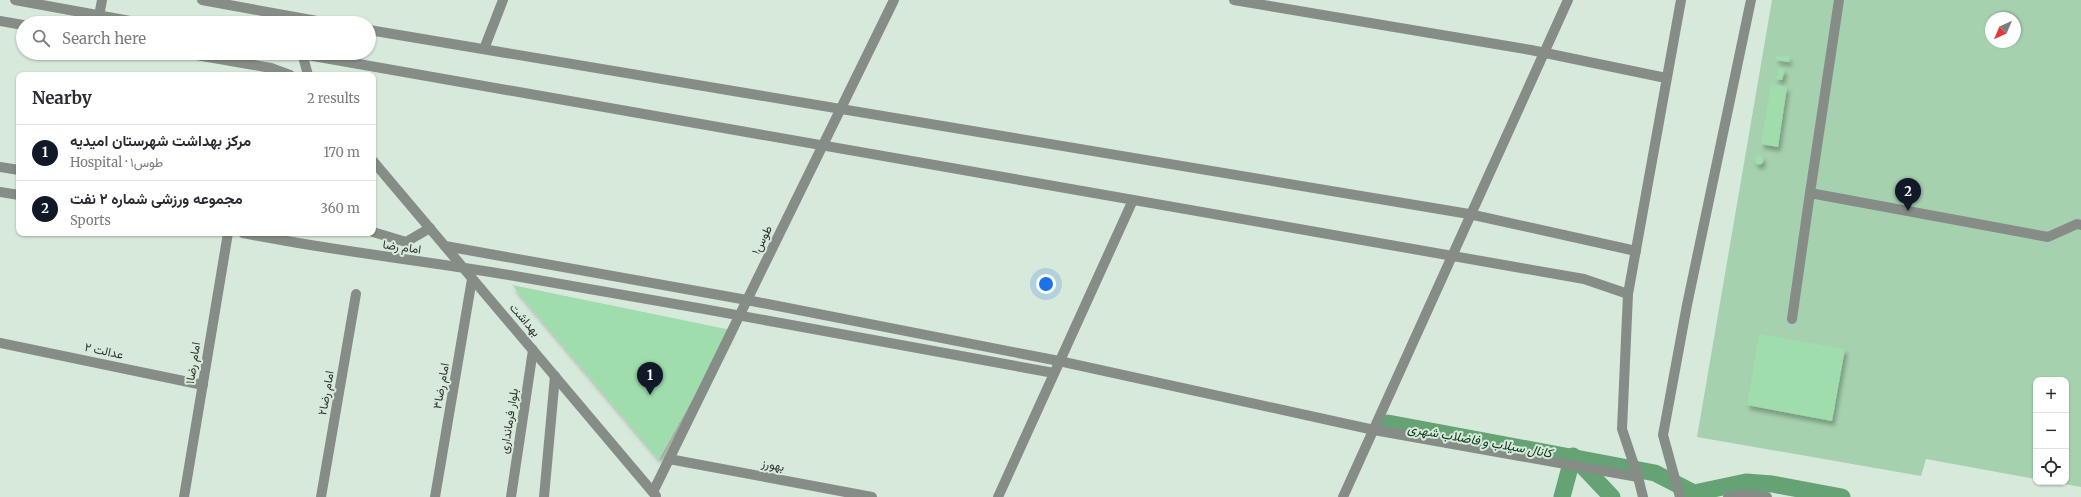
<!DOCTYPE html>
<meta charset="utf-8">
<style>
:root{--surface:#fff;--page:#f7f7f7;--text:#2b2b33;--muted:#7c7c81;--line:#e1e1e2;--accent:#111827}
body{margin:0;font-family:Merriweather,Vazirmatn,serif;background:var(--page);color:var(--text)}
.controls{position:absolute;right:12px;bottom:12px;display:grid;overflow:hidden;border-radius:8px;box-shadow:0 1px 3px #0004}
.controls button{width:36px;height:36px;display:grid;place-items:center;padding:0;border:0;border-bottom:1px solid var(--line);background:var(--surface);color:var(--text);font:20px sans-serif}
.compass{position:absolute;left:1985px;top:12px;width:36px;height:36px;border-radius:50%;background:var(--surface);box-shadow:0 1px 3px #0004;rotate:224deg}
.you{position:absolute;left:1046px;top:284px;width:14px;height:14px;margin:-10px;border:3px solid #fff;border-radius:50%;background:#1a73e8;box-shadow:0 0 0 6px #1a73e833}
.badge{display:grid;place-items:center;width:26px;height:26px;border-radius:50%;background:var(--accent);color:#fff;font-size:13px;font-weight:700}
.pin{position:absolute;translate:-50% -33px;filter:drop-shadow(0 1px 2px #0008)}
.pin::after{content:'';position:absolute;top:21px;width:14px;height:12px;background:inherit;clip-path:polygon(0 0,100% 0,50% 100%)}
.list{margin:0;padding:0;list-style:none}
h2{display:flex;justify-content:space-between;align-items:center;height:52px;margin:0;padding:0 16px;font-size:17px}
h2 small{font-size:13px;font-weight:400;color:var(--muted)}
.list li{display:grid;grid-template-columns:26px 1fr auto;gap:12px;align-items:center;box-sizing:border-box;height:56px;padding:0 16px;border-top:1px solid var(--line)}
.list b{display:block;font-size:15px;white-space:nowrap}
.list p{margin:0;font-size:13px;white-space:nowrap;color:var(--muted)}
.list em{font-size:13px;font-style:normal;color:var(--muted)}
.icon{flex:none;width:22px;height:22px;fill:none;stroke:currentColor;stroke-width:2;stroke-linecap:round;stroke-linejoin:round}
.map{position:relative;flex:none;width:2081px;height:497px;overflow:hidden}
.search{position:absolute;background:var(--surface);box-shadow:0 1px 3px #0004;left:16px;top:16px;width:360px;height:44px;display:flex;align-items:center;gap:10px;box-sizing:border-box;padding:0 14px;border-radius:22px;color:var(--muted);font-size:15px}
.panel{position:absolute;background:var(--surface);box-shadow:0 1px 3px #0004;left:16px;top:72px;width:360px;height:164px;border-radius:8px}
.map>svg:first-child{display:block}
</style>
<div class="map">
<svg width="2081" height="497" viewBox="0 0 2081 497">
<defs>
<filter id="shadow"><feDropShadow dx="2.5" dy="4.5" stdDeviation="2" flood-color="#0004"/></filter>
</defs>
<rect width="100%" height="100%" fill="#d7e9da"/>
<path fill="#a6d1ae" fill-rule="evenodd" d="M1772,0H2081V487L2054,482H2066V380H2036V479L1926,459L1921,476L1697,437ZM1991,18H2015V42H1991Z"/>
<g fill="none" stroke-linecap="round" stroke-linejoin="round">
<g stroke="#65a274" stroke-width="17">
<path d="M1388,423L1655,473L1694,493L1746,482L1772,484L1842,497"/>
<path d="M1562,497L1573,456L1612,497"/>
</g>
</g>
<g fill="#9fddac" filter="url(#shadow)">
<path d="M1777,55L1790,57L1789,62L1776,60Z"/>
<path d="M1778,68L1785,70L1782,80L1776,79Z"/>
<path d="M1771,84L1787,87L1778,147L1761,144Z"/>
<circle cx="1759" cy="160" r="4.5"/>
<path d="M512,285L731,330L659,459Z"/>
<path d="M1759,334L1845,349L1832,421L1747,405Z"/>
</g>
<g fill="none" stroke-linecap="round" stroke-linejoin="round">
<g stroke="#868d87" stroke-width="10">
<path d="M15,0L141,23"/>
<path d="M202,0L328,23"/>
<path d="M1234,0L1531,50L1666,78"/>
<path d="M1839,0L1810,193L2048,237L2077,224L2081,225"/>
<path d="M99,16L102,0"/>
<path d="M0,21L23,25"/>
<path d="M369,30L1469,214L1636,251"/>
<path d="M484,49L503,0"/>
<path d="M185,53L271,68L290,75"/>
<path d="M296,53L1584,279L1628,294"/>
<path d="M302,53L308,75"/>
<path d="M373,161L656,496"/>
<path d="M0,167L19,170"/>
<path d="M0,192L19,195"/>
<path d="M373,232L406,242L430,228"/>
<path d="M243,233C332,251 420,260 509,275C691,306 872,339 1054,373"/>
<path d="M445,246L747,300L1059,361L1374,430L1638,477"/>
<path d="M1792,319L1810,193"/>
<path d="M0,343L203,385"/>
<path d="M669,459L872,497"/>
<path d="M653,492L894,0"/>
<path d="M184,497L228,233"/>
<path d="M321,497L356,294"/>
<path d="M435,497L472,279"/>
<path d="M511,497L533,350"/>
<path d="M544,497L555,376"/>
<path d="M998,497L1133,200"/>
<path d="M1343,497C1419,332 1492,165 1568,0"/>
<path d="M1643,497L1638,477L1622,429L1628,294L1681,0"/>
<path d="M1680,497L1663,435L1687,305L1751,0"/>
<path d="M1728,497L1744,494L1767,497"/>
</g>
</g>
<g text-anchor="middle" stroke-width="4" stroke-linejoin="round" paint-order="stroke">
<g font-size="12" fill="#2d332e" stroke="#d7e9da">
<text transform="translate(762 240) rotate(-64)" y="4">طوس۱</text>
<text transform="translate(402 247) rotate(8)" y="4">امام رضا</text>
<text transform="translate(525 320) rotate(49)" y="4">بهداشت</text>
<text transform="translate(104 351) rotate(12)" y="4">عدالت ۲</text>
<text transform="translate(193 363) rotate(-81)" y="4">امام رضا۱</text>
<text transform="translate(441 386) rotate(-80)" y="4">امام رضا۳</text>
<text transform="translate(326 393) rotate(-80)" y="4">امام رضا۲</text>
<text transform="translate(509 421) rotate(-81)" y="4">بلوار فرمانداری</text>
<text transform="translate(773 465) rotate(11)" y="4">بهورز</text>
</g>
<g font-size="13" font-style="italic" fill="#0b3a1b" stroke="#d7e9da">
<text transform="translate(1480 440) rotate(10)" y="5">کانال سیلاب و فاضلاب شهری</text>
</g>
</g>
</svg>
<div class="controls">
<button>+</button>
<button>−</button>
<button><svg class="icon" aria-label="locate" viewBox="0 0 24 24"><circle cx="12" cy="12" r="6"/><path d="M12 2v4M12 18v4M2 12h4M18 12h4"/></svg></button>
</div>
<svg class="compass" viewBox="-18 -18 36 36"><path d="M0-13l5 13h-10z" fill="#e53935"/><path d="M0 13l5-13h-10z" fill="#7c7c81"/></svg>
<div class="you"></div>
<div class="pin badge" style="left:650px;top:395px">1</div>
<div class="pin badge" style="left:1908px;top:211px">2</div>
<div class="search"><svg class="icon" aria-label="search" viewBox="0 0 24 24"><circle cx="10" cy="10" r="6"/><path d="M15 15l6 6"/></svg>Search here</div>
<section class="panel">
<h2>Nearby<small>2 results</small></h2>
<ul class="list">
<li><span class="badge">1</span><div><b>مرکز بهداشت شهرستان امیدیه</b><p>Hospital · طوس۱</p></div><em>170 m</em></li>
<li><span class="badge">2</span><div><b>مجموعه ورزشی شماره ۲ نفت</b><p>Sports</p></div><em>360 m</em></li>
</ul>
</section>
</div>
